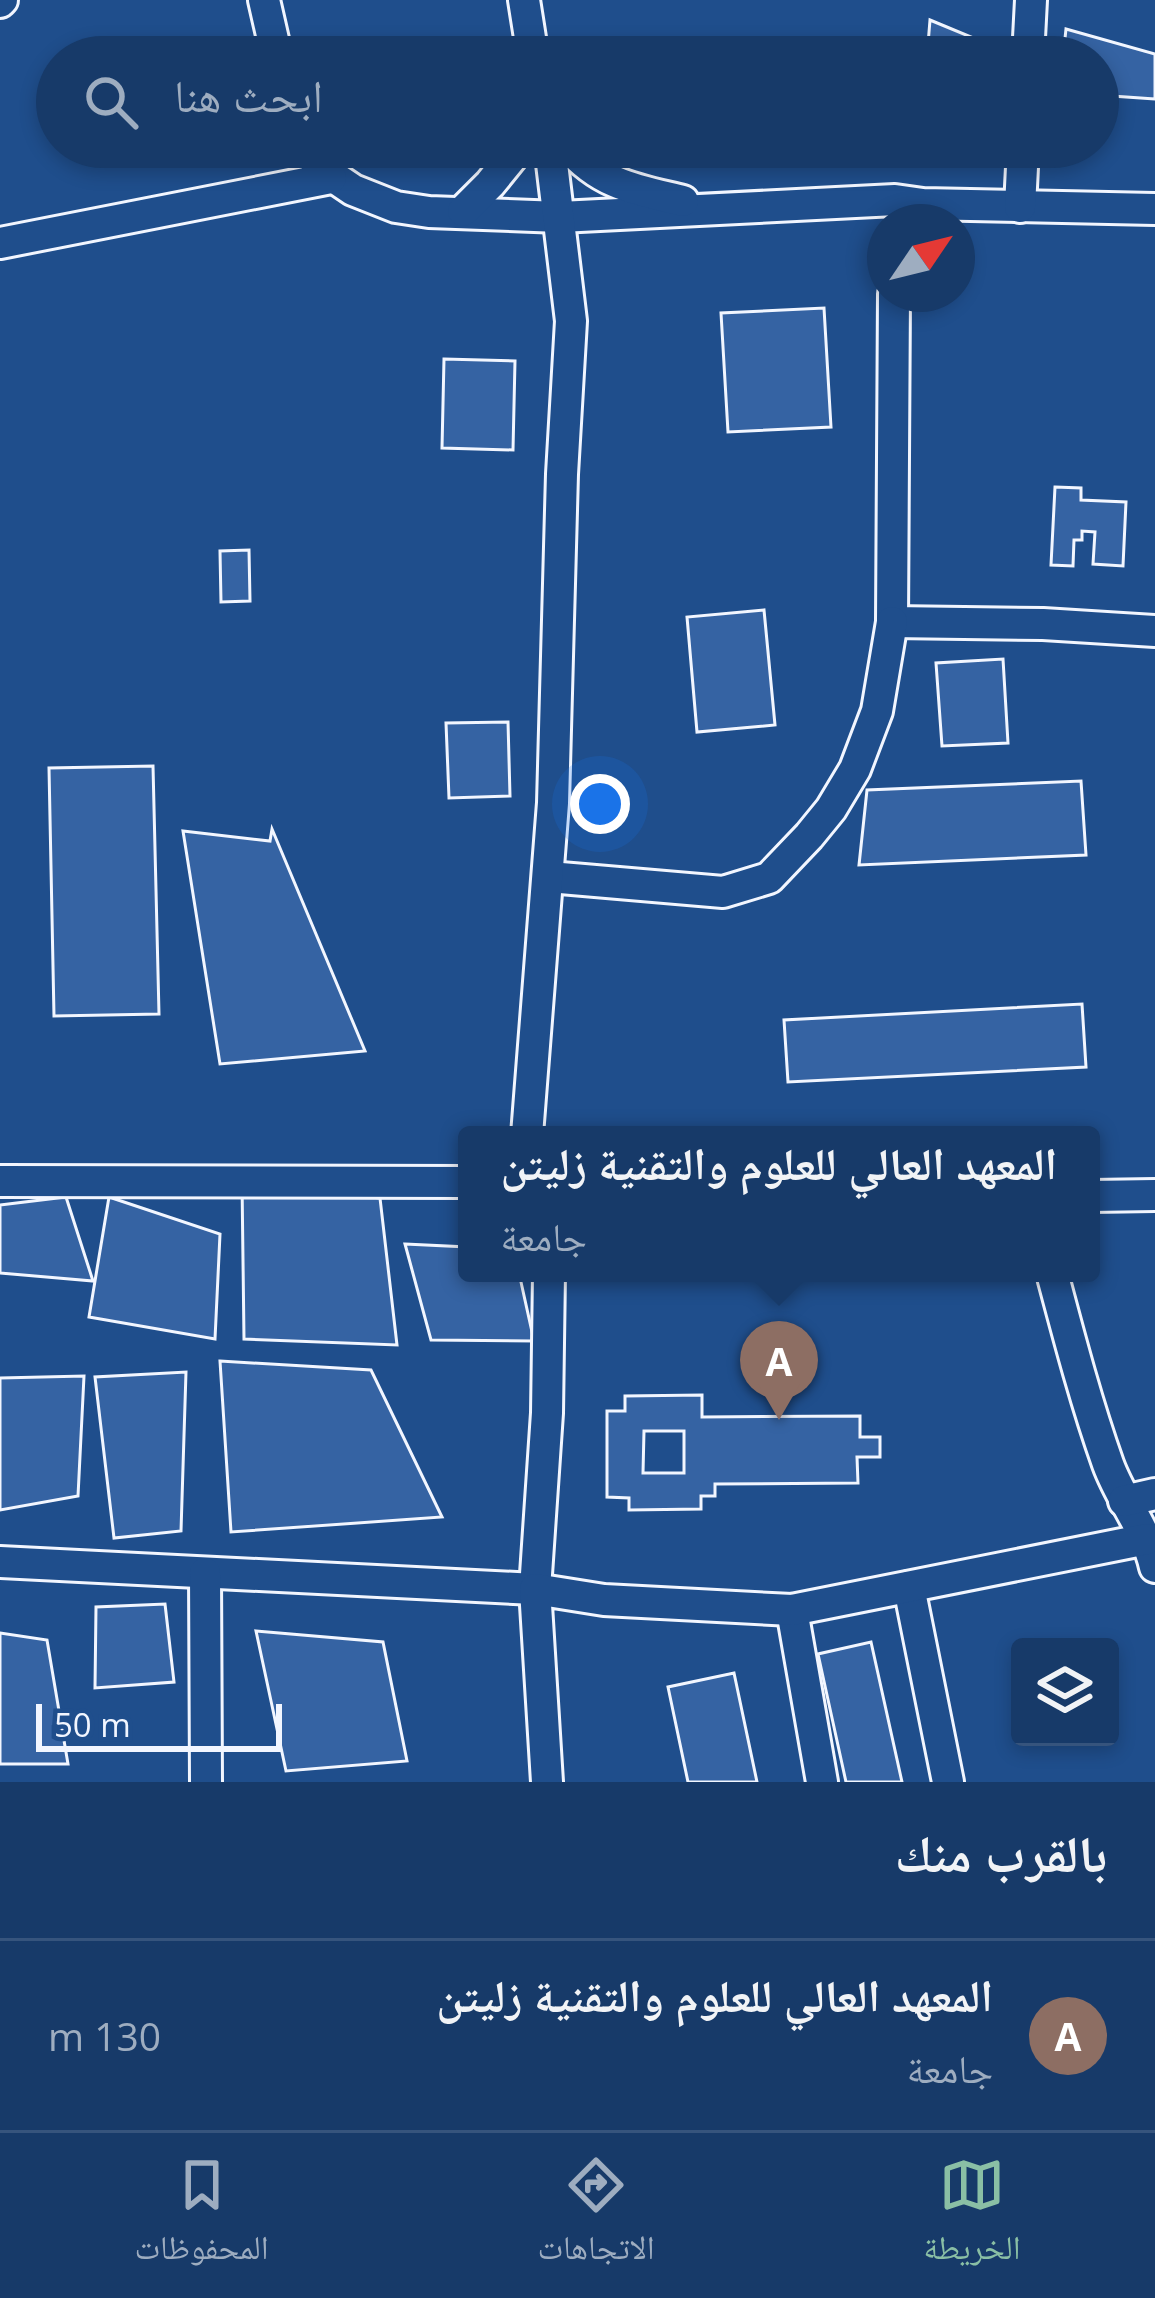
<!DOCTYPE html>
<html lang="ar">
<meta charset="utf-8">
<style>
:root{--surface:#173a69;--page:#20416f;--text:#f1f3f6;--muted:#9eadc0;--line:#36547d;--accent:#8abfa5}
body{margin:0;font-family:"Open Sans","Noto Naskh Arabic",sans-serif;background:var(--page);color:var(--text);direction:rtl}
.controls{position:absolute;right:36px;bottom:36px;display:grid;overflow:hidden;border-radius:12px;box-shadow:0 6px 18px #0003}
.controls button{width:108px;height:108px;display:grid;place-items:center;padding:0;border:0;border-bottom:3px solid var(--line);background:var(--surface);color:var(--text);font:60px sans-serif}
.compass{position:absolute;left:867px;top:204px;width:108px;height:108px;border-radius:50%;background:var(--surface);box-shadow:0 6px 18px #0003;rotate:55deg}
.scale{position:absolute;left:36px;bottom:30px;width:246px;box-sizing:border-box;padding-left:12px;border:6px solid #f2f6ff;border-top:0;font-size:33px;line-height:42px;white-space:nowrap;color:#f2f6ff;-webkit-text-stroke:9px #1f4e8c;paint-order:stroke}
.you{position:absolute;left:600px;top:804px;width:42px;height:42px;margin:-30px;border:9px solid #fff;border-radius:50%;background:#1a73e8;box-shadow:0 0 0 18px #1a73e833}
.badge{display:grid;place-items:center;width:78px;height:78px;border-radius:50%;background:var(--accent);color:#fff;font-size:39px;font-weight:700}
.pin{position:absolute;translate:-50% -99px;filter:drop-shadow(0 3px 6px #0008)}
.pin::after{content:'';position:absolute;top:63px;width:42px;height:36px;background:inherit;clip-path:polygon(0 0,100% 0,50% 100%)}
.popup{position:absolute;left:458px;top:1126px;width:642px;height:156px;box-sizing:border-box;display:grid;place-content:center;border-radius:12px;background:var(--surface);filter:drop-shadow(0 3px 9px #0005);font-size:39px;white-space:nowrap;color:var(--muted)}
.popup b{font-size:45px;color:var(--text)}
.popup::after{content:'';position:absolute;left:50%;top:100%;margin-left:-24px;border:24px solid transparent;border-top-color:var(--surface)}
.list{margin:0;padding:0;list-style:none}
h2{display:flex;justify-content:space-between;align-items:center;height:156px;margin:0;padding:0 48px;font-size:51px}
h2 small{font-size:39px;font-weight:400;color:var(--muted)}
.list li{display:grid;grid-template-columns:78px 1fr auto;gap:36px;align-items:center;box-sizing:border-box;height:192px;padding:0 48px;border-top:3px solid var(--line)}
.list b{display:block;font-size:45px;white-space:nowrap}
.list p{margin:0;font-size:39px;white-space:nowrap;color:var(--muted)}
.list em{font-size:39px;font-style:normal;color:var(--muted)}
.icon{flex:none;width:66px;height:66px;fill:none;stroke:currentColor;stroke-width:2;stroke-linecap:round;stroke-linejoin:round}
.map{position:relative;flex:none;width:1155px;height:1782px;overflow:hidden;direction:ltr}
.search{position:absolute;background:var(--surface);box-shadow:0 6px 18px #0003;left:36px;right:36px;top:36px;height:132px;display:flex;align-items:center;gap:30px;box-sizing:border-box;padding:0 42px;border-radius:66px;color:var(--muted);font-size:45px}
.sheet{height:348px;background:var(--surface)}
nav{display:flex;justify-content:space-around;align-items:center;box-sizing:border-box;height:168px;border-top:3px solid var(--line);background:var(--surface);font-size:33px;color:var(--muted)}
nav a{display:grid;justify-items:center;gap:6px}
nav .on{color:var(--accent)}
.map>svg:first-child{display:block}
</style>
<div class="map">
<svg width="1155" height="1782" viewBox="0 0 1155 1782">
<rect width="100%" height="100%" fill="#1f4e8c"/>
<g fill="#3563a3" stroke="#f2f6ff" stroke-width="3" fill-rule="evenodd">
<path d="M930,20L1005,51L1007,57H927Z"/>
<path d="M1066,29L1155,54V99L1098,95V57H1063Z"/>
<path d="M824,308L831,427L728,432L721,313Z"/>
<path d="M444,359L515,361L513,450L442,448Z"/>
<path d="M1055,487L1081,488V500L1126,502L1123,566L1093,564L1095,532L1082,531V540H1074L1073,566L1051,565Z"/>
<path d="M249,550L250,601L221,602L220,551Z"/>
<path d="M764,610L775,725L697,732L687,617Z"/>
<path d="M1003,659L1008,743L942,746L936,663Z"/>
<path d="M508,722L510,796L449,798L446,723Z"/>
<path d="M153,766L159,1014L54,1016L49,768Z"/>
<path d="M1081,781L1086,855L859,865L867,790Z"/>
<path d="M272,829L365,1051L220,1064L183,831L270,841Z"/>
<path d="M1082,1004L1086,1067L788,1082L784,1020Z"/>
<path d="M242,1182L380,1198L397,1345L244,1339Z"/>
<path d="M66,1197L93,1281L0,1273V1205Z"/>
<path d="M109,1197L220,1234L215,1339L89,1317Z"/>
<path d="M405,1244L467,1247V1273H519L534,1341L431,1340Z"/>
<path d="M220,1361L371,1370L442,1517L231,1532Z"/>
<path d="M186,1372L181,1531L114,1538L95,1377Z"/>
<path d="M84,1376L78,1496L0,1510V1378Z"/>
<path d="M702,1395V1417L860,1416V1437H880V1457H857L858,1483L715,1484V1496H701V1509L629,1510V1498L607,1497V1411H625V1396ZM644,1431H684V1473H643Z"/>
<path d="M165,1604L174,1682L95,1688L96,1607Z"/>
<path d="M256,1631L383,1642L407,1761L286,1771Z"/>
<path d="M0,1633L47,1640L68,1764H0Z"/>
<path d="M871,1642L902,1782H846L818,1654Z"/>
<path d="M734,1673L757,1782H688L668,1687Z"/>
</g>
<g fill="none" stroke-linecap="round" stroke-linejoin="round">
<g stroke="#f2f6ff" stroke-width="36">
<g id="street">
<path d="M264,0L277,57"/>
<path d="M524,0L533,57"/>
<path d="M0,2L2,0"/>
<path d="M1028,57L1031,0"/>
<path d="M305,147L319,167L353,190L396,207L429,212L560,217L895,200L923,204L1155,209"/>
<path d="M569,147C601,185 638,190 683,201"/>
<path d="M1020,207L1023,147"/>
<path d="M463,211L490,184L520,147"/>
<path d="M0,243L331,178"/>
<path d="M894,294L892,622L1043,624L1155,631"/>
<path d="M549,877L723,892L769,878L809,836L831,809L855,769L877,711L892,622"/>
<path d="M527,1135L553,803L562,474L571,321L550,147"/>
<path d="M0,1181L467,1182"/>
<path d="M1091,1196L1155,1195"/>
<path d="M1052,1273C1069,1337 1086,1402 1108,1464C1121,1500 1147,1530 1155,1567"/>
<path d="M1124,1501L1155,1494"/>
<path d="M0,1562L535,1589L547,1413L549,1273"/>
<path d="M205,1573L206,1782"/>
<path d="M909,1587L948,1782"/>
<path d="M792,1610L822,1782"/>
<path d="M547,1782L535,1589L604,1600L792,1610L1147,1539"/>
</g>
</g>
<use href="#street" stroke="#1f4e8c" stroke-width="30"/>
</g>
</svg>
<div class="controls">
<button><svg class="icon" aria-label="layers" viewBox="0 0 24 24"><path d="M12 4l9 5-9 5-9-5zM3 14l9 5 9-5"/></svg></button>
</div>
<svg class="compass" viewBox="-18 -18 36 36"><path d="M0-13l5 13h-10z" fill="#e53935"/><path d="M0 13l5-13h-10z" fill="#9eadc0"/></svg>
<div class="scale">50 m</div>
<div class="you"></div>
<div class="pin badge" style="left:779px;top:1420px;background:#8d6e63">A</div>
<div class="popup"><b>المعهد العالي للعلوم والتقنية زليتن</b>جامعة</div>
<div class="search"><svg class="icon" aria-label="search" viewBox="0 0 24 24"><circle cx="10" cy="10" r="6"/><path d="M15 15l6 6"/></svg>ابحث هنا</div>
</div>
<section class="sheet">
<h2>بالقرب منك<small></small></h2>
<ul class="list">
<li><span class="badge" style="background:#8d6e63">A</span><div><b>المعهد العالي للعلوم والتقنية زليتن</b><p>جامعة</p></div><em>130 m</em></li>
</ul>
</section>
<nav>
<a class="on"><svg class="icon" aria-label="map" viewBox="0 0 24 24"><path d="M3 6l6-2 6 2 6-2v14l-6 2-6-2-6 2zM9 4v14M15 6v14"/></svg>الخريطة</a>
<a><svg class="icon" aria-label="directions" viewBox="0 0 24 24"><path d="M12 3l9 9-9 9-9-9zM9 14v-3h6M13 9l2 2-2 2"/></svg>الاتجاهات</a>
<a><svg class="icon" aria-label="saved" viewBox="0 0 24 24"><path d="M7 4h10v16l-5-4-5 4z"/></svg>المحفوظات</a>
</nav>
